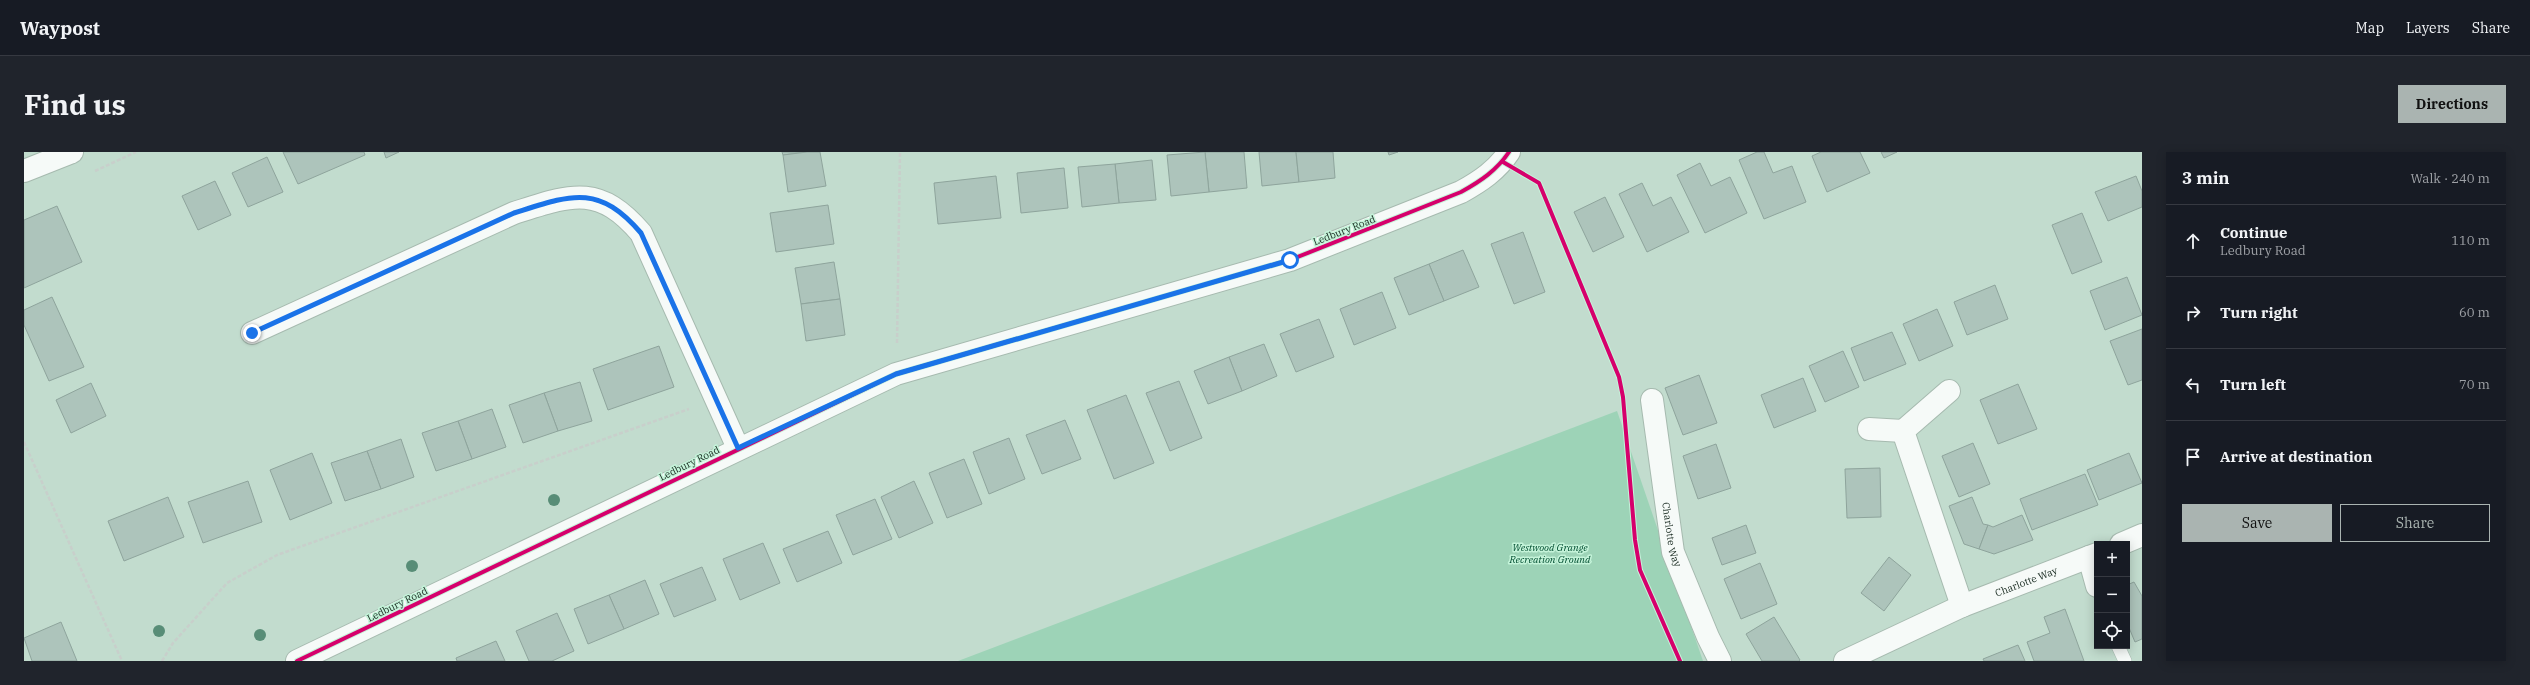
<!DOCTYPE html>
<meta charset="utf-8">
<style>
:root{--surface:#171b24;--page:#20242c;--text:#f1f3f6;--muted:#9ea1a6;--line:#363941;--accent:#aab4b1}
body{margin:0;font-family:"IBM Plex Serif",serif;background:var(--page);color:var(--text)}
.controls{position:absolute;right:12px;bottom:12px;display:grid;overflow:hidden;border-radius:0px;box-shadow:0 2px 10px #0003}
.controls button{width:36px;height:36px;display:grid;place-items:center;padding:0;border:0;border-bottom:1px solid var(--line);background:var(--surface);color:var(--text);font:20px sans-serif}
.stop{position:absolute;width:12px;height:12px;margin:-9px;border:3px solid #1a73e8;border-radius:50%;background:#fff}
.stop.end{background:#1a73e8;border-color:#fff;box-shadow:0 1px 4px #0008}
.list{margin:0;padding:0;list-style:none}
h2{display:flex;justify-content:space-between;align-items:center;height:52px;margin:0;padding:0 16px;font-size:17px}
h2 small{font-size:13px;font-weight:400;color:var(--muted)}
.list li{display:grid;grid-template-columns:26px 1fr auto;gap:12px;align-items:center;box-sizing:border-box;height:72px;padding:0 16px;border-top:1px solid var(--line)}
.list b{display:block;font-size:15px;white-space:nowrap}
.list p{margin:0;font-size:13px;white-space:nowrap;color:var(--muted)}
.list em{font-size:13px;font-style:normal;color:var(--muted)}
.actions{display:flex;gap:8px;padding:12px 16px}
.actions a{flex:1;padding:9px 0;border:1px solid var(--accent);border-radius:0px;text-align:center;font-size:14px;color:var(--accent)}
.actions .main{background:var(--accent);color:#111}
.icon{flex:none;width:22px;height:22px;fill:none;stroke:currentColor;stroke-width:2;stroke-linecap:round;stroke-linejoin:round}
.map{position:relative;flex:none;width:2118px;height:509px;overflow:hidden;border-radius:0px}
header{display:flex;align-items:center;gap:24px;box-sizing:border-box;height:56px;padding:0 20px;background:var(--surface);border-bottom:1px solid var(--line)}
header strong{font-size:19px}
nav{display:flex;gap:22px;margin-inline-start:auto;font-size:14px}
.intro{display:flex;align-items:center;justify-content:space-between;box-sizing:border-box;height:96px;padding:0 24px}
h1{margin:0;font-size:28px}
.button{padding:10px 18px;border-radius:0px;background:var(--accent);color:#111;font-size:14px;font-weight:700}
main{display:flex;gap:24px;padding:0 24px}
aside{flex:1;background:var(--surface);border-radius:0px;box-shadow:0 2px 10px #0003}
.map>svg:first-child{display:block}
</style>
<header>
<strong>Waypost</strong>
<nav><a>Map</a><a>Layers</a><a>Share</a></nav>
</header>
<div class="intro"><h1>Find us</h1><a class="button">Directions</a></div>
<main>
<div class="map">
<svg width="2118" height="509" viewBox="0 0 2118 509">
<rect width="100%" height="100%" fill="#c2dcce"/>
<path fill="#9dd3b7" d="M1593,259L1679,509H934Z"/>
<g fill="#adc4bb" stroke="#8ea49c">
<path d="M259,0H340L341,3L274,32Z"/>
<path d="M360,0H375L362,6Z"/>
<path d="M758,0H783L759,3Z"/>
<path d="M783,0H796L802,34L764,40L759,3Z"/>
<path d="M1181,0H1220L1223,36L1185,40Z"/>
<path d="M1181,0L1185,40L1147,44L1143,3Z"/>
<path d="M1235,0H1272L1275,30L1238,34Z"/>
<path d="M1272,0H1309L1311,26L1275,30Z"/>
<path d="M1364,0H1374L1365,3Z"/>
<path d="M1733,0H1740L1749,21L1768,14L1782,50L1740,67L1715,8Z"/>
<path d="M1797,0H1836L1846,21L1803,40L1788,4Z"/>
<path d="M1857,0H1873L1860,6Z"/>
<path d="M243,5L259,40L224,55L208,21Z"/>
<path d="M1128,8L1132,48L1095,51L1091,12Z"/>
<path d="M1676,11L1687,34L1706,25L1723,61L1681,81L1653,23Z"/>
<path d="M1091,12L1095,51L1058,55L1054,15Z"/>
<path d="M1040,16L1044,56L997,61L993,21Z"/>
<path d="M972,24L977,66L914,72L910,31Z"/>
<path d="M2112,24L2118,39V55L2084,69L2071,40Z"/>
<path d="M191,29L207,63L174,78L158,44Z"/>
<path d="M1618,31L1629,54L1647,45L1665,80L1623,100L1595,42Z"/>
<path d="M1581,45L1600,85L1569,100L1550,60Z"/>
<path d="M804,53L810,92L752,100L746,61Z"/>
<path d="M33,54L58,110L0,136V68Z"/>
<path d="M2058,61L2078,110L2048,122L2028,73Z"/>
<path d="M1499,80L1521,140L1490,152L1467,92Z"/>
<path d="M1439,98L1455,135L1420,149L1405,112Z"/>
<path d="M810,110L816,147L777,152L771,116Z"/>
<path d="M1405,112L1420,149L1385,163L1370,126Z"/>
<path d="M2103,125L2118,163L2081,178L2066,139Z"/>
<path d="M1971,133L1984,167L1943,183L1930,150Z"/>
<path d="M1358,140L1372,176L1330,193L1316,157Z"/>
<path d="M28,145L60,215L25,229L0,173V158Z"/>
<path d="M816,147L821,183L782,189L777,152Z"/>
<path d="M1913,157L1929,194L1895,209L1879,172Z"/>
<path d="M1295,167L1310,205L1272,220L1256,182Z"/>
<path d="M2118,177V228L2104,233L2086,189Z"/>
<path d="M1868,180L1882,212L1840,229L1827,196Z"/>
<path d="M1240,192L1253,224L1218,239L1205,205Z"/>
<path d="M635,194L650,235L584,258L569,217Z"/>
<path d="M1819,199L1835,235L1801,250L1785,214Z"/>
<path d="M1205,205L1218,239L1184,252L1170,219Z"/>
<path d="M1675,223L1693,271L1659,283L1641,236Z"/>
<path d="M1779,226L1792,259L1750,276L1737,243Z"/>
<path d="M1155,229L1178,286L1146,299L1122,241Z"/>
<path d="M556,230L568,269L534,279L520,241Z"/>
<path d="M67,231L82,264L47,281L32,248Z"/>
<path d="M1994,232L2013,277L1974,292L1956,248Z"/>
<path d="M520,241L534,279L499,291L485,253Z"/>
<path d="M1102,243L1130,311L1090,327L1063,258Z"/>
<path d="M468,257L482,295L448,307L434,269Z"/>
<path d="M1041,268L1057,307L1018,322L1002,283Z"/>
<path d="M434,269L448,307L412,319L398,281Z"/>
<path d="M985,286L1001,327L965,342L949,300Z"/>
<path d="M377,287L390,325L357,337L343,299Z"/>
<path d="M1949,291L1966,332L1935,345L1918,304Z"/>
<path d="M1692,292L1707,336L1674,347L1659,304Z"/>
<path d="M343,299L357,337L321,349L307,311Z"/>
<path d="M288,301L308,351L266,368L246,318Z"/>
<path d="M2105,301L2118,331L2075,348L2063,318Z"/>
<path d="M940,307L958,352L923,366L905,321Z"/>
<path d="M1856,316L1857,365L1823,366L1821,317Z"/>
<path d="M2061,322L2074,353L2008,378L1996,347Z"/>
<path d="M224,329L238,370L179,391L164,350Z"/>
<path d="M890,329L909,371L875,386L857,345Z"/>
<path d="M144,345L160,385L100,409L84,369Z"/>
<path d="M1948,345L1959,372L1964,373L1955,397L1940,392L1925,354Z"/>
<path d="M851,347L868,387L829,403L812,363Z"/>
<path d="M1998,363L2009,388L1970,402L1955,397L1964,373L1969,375Z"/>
<path d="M1722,373L1732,401L1698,413L1688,386Z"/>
<path d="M804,379L818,411L773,430L759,397Z"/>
<path d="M739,391L756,431L716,448L699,407Z"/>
<path d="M1865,405L1887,423L1860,459L1837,441Z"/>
<path d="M1736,411L1753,452L1717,467L1700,427Z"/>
<path d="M678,415L692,448L650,465L636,432Z"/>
<path d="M621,428L635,462L600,477L585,443Z"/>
<path d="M2110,430L2118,444V487L2111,490L2103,471V433Z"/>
<path d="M585,443L600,477L564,492L550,457Z"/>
<path d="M2041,457L2060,509H2010L2003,490L2026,481L2020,465Z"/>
<path d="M533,461L550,499L528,509H505L492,479Z"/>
<path d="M1750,465L1776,508L1775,509H1738L1722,482Z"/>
<path d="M37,470L53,509H8L0,486Z"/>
<path d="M472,489L481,509H433L432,506Z"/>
<path d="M1994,493L2001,509H1960L1959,507Z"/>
</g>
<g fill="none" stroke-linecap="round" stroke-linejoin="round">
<g stroke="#a6baaf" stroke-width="14">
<path id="service" d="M2094,494L2101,509"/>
</g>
<g stroke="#a6baaf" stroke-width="24">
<g id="minor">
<path d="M0,19L48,0"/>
<path d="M228,181L490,61C547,43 574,31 617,81L714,296"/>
<path d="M1925,239L1879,279L1938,454"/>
<path id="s1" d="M1628,248L1649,400L1684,485L1696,509"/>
<path d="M1845,277L1879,279"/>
<path d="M2097,392L2118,383"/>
<path d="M2073,402L2065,405L2073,434"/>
<path id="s2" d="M1821,509L1938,454L2065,405"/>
</g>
</g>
<g stroke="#a6baaf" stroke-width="24">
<path id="tertiary" d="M273,509L872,222L1266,108L1437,40C1457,29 1473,18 1485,0"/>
</g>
<g stroke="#c8cfcb" stroke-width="2.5" stroke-dasharray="4 2" stroke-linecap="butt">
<path d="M71,19L112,0"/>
<path d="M873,191L876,0"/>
<path d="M0,290L98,509"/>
<path d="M138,509L149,491L203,431L253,403L665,257"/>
</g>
<use href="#service" stroke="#f6faf8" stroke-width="13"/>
<use href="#minor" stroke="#f6faf8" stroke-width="22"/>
<use href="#tertiary" stroke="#f6faf8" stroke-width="22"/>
<g stroke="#c5f4da" stroke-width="6">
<g id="cycleway">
<path d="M1479,10L1515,31L1595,225L1599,245L1611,388L1616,418L1656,509"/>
<path d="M273,509L872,222L1266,108L1437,40C1457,29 1473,18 1485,0"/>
</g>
</g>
<use href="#cycleway" stroke="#d6006c" stroke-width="4"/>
</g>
<g fill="#588d77">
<circle cx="530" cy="348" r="6"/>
<circle cx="388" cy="414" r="6"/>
<circle cx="135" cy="479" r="6"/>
<circle cx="236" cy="483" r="6"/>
</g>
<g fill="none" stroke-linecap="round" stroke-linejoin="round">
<path stroke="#1a73e8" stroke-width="5" d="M228,181L490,61C547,43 574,31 617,81L714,296L872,222L1266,108"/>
</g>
<g text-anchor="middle" stroke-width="3" stroke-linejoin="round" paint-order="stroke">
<g font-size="10" fill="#17291f" stroke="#c5f4da">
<text transform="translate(1320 78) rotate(-21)" y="4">Ledbury Road</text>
<text transform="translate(665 311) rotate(-26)" y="4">Ledbury Road</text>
<text dy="4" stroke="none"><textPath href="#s1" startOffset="136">Charlotte Way</textPath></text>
<text dy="4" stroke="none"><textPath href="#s2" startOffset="198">Charlotte Way</textPath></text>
<text transform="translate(373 452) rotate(-26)" y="4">Ledbury Road</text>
</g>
<g font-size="10" font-style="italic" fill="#014d30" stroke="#c5f4da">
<text x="1526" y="399">Westwood Grange<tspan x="1526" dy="12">Recreation Ground</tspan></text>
</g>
</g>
</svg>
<div class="controls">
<button>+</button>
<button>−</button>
<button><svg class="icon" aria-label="locate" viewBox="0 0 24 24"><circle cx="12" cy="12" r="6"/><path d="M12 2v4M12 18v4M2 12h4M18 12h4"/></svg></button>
</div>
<div class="stop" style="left:1266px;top:108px"></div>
<div class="stop end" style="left:228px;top:181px"></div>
</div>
<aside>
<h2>3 min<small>Walk · 240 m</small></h2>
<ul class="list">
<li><svg class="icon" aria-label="ahead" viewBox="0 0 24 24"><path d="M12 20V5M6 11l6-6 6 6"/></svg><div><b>Continue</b><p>Ledbury Road</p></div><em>110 m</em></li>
<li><svg class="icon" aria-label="right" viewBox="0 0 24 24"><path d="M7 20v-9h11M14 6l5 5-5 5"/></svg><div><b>Turn right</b></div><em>60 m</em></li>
<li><svg class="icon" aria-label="left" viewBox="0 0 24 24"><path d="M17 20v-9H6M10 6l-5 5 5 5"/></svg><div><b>Turn left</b></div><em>70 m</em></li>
<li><svg class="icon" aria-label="arrive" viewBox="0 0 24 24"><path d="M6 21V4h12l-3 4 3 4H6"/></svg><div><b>Arrive at destination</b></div></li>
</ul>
<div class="actions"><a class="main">Save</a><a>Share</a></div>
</aside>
</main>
